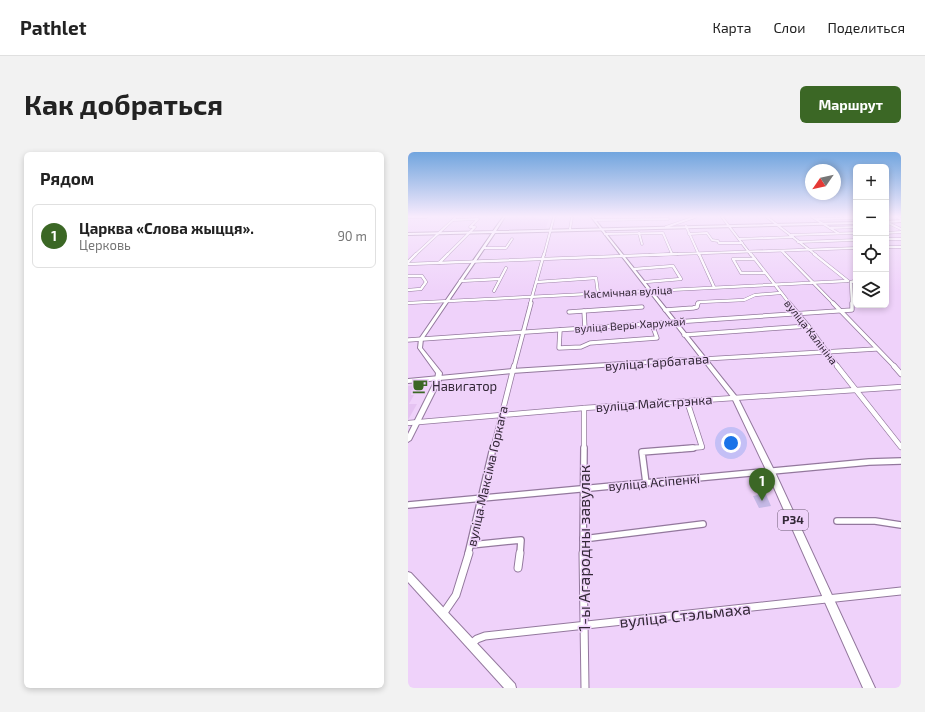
<!DOCTYPE html>
<html lang="ru">
<meta charset="utf-8">
<style>
:root{--surface:#fff;--page:#f2f2f2;--text:#222;--muted:#767676;--line:#e0e0e0;--accent:#3b6725}
body{margin:0;font-family:"Exo 2",sans-serif;background:var(--page);color:var(--text)}
.controls{position:absolute;right:12px;top:12px;display:grid;overflow:hidden;border-radius:6px;box-shadow:0 2px 6px #0003}
.controls button{width:36px;height:36px;display:grid;place-items:center;padding:0;border:0;border-bottom:1px solid var(--line);background:var(--surface);color:var(--text);font:20px sans-serif}
.compass{position:absolute;left:397px;top:12px;width:36px;height:36px;border-radius:50%;background:var(--surface);box-shadow:0 2px 6px #0003;rotate:236deg}
.you{position:absolute;left:323px;top:291px;width:14px;height:14px;margin:-10px;border:3px solid #fff;border-radius:50%;background:#1a73e8;box-shadow:0 0 0 6px #1a73e833}
.badge{display:grid;place-items:center;width:26px;height:26px;border-radius:50%;background:var(--accent);color:#fff;font-size:13px;font-weight:700}
.pin{position:absolute;translate:-50% -33px;filter:drop-shadow(0 1px 2px #0008)}
.pin::after{content:'';position:absolute;top:21px;width:14px;height:12px;background:inherit;clip-path:polygon(0 0,100% 0,50% 100%)}
.list{margin:0;padding:0;list-style:none}
h2{display:flex;justify-content:space-between;align-items:center;height:52px;margin:0;padding:0 16px;font-size:17px}
h2 small{font-size:13px;font-weight:400;color:var(--muted)}
.list li{display:grid;grid-template-columns:26px 1fr auto;gap:12px;align-items:center;box-sizing:border-box;height:64px;margin:0 8px 8px;padding:0 8px;border:1px solid var(--line);border-radius:6px}
.list b{display:block;font-size:15px;white-space:nowrap}
.list p{margin:0;font-size:13px;white-space:nowrap;color:var(--muted)}
.list em{font-size:13px;font-style:normal;color:var(--muted)}
.icon{flex:none;width:22px;height:22px;fill:none;stroke:currentColor;stroke-width:2;stroke-linecap:round;stroke-linejoin:round}
.map{position:relative;flex:none;width:493px;height:536px;overflow:hidden;border-radius:6px}
header{display:flex;align-items:center;gap:24px;box-sizing:border-box;height:56px;padding:0 20px;background:var(--surface);border-bottom:1px solid var(--line)}
header strong{font-size:19px}
nav{display:flex;gap:22px;margin-inline-start:auto;font-size:14px}
.intro{display:flex;align-items:center;justify-content:space-between;box-sizing:border-box;height:96px;padding:0 24px}
h1{margin:0;font-size:28px}
.button{padding:10px 18px;border-radius:6px;background:var(--accent);color:#fff;font-size:14px;font-weight:700}
main{display:flex;gap:24px;padding:0 24px}
aside{flex:1;background:var(--surface);border-radius:6px;box-shadow:0 2px 6px #0003}
.map>svg:first-child{display:block}
</style>
<header>
<strong>Pathlet</strong>
<nav><a>Карта</a><a>Слои</a><a>Поделиться</a></nav>
</header>
<div class="intro"><h1>Как добраться</h1><a class="button">Маршрут</a></div>
<main>
<aside>
<h2>Рядом<small></small></h2>
<ul class="list">
<li><span class="badge">1</span><div><b>Царква «Слова жыцця».</b><p>Церковь</p></div><em>90 m</em></li>
</ul>
</aside>
<div class="map">
<svg width="493" height="536" viewBox="0 0 493 536">
<rect width="100%" height="100%" fill="#efd2fa"/>
<g fill="#e5c3f2">
<path d="M99,65H128V67H141L138,76L90,78Z"/>
<path d="M8,233L3,243H6L1,252H9L0,268V234Z"/>
</g>
<path fill="#c5b9e6" d="M357,340L363,354L351,356L345,344L350,343L349,341Z"/>
<g fill="none" stroke-linecap="round" stroke-linejoin="round">
<g stroke="#93789d" stroke-width="3">
<g id="minor-far5">
<path d="M0,65H18"/>
<path d="M314,65L343,103"/>
<path d="M359,65L408,103"/>
<path d="M404,65L430,81"/>
<path d="M489,65L493,67"/>
<path d="M409,67L448,66"/>
<path d="M187,68L260,67"/>
<path d="M478,70L493,77"/>
<path d="M278,74L291,103"/>
<path d="M258,75L287,65"/>
<path d="M422,76L448,75"/>
<path d="M162,77L164,65"/>
<path d="M231,81L234,92"/>
<path d="M478,81L493,80"/>
<path d="M197,82L255,81L264,102"/>
<path d="M281,82L299,81L304,88L310,89L311,91H334"/>
<path d="M382,83L448,81"/>
<path d="M331,87L385,85"/>
<path d="M478,87H493"/>
<path d="M390,90L448,88"/>
<path d="M478,95H493"/>
<path d="M76,96H98L104,87"/>
<path d="M374,99L378,103"/>
<path d="M7,103L47,66"/>
<path d="M39,103L67,75H62L70,67L45,68"/>
<path d="M136,103L146,65"/>
<path d="M241,103L448,96"/>
</g>
</g>
<g stroke="#93789d" stroke-width="3.5">
<g id="minor-far4">
<path d="M291,102L306,135"/>
<path d="M343,102L382,152"/>
<path d="M377,102L426,152"/>
<path d="M406,102L440,129"/>
<path d="M347,107H325L333,121H357"/>
<path d="M0,110L8,102"/>
<path d="M31,111L40,102"/>
<path d="M0,112L269,102"/>
<path d="M226,117L265,114L273,127L237,130"/>
<path d="M0,124H14L18,130L13,137L0,138"/>
<path d="M52,129L91,127"/>
<path d="M129,130L188,126L190,141"/>
<path d="M86,139L98,116"/>
<path d="M0,151L439,129"/>
<path d="M122,152L136,102"/>
<path d="M289,152L292,150L336,148L347,143L372,141"/>
<path d="M444,152L443,130L447,129L448,122"/>
</g>
</g>
<g stroke="#93789d" stroke-width="5">
<g id="minor-far3">
<path d="M381,151L400,174L430,215"/>
<path d="M425,151L487,215"/>
<path d="M257,158L285,156L289,155L290,151"/>
<path d="M176,159L177,176"/>
<path d="M161,160L234,155"/>
<path d="M152,178L151,196L173,195L182,191L249,186L244,172"/>
<path d="M276,183L400,174"/>
<path d="M0,188L444,158V151"/>
<path d="M296,207L468,197"/>
<path d="M106,215L123,151"/>
</g>
</g>
<g stroke="#93789d" stroke-width="6">
<g id="minor-far2">
<path d="M429,214L493,295"/>
<path d="M486,214L493,222"/>
<path d="M0,271L176,256L493,235"/>
<path d="M85,297L106,214"/>
<path d="M176,297V256"/>
<path d="M273,297L294,295L279,249"/>
</g>
</g>
<g stroke="#93789d" stroke-width="8">
<g id="minor-far1">
<path d="M238,331L234,300L285,296"/>
<path d="M0,353L461,310L493,309"/>
<path d="M429,369H467L493,373"/>
<path d="M175,387L295,372"/>
<path d="M63,393L113,388L112,402"/>
<path d="M60,402L85,296"/>
<path d="M175,402L176,296"/>
</g>
</g>
<g stroke="#93789d" stroke-width="9">
<g id="minor">
<path d="M175,401L177,536"/>
<path d="M110,416L112,401"/>
<path d="M35,462L48,443L61,401"/>
<path d="M63,492L69,487L77,484L493,439"/>
</g>
</g>
<g stroke="#93789d" stroke-width="2">
<g id="tertiary">
<path d="M95,65H97L88,79L448,70V72L87,81L15,187L14,196L34,221L33,228L3,288L0,290V282L27,228L28,221L10,196L11,187L84,81L0,83V81L85,79Z"/>
<path d="M493,68V70L478,71V69Z"/>
<path d="M0,420L3,421L94,518L107,532L108,536H96L0,430Z"/>
</g>
</g>
<g stroke="#93789d" stroke-width="2">
<path id="secondary" d="M296,205L298,206V208L104,221L0,231V227L104,217Z"/>
</g>
<g stroke="#93789d" stroke-width="2">
<path id="primary" d="M183,65H185L330,246L367,320L467,536H455L359,320L324,246Z"/>
</g>
<use href="#minor-far5" stroke="#fff" stroke-width="2"/>
<use href="#minor-far4" stroke="#fff" stroke-width="2.5"/>
<use href="#minor-far3" stroke="#fff" stroke-width="3.5"/>
<use href="#minor-far2" stroke="#fff" stroke-width="4.5"/>
<use href="#minor-far1" stroke="#fff" stroke-width="5.5"/>
<use href="#minor" stroke="#fff" stroke-width="7"/>
<use href="#tertiary" fill="#fff" fill-rule="evenodd"/>
<use href="#secondary" fill="#fff" fill-rule="evenodd"/>
<use href="#primary" fill="#fff" fill-rule="evenodd"/>
</g>
<linearGradient id="sky" x2="0" y2="1"><stop stop-color="#71a5de"/><stop offset="0.46" stop-color="#f8ebfd"/><stop offset="1" stop-color="#f8ebfd" stop-opacity="0"/></linearGradient>
<rect width="493" height="140" fill="url(#sky)"/>
<defs>
<g id="cafe-bare" transform="scale(1.2)"><path d="M-5.5-4.5H6V0H3Q3 3.5 0 3.5H-2.5Q-5.5 3.5-5.5 0ZM3-3.2v2h1.7v-2ZM-6 4.5H4V6H-6Z" fill="#3b6725" stroke="#efd2fa" stroke-width="2.5" paint-order="stroke"/></g>
</defs>
<g fill-rule="evenodd">
<use href="#cafe-bare" x="12" y="234"/>
</g>
<g text-anchor="middle" stroke-width="3" stroke-linejoin="round" paint-order="stroke">
<g font-size="11" fill="#332837" stroke="#efd2fa">
<text transform="translate(220 140) rotate(-3)" y="4">Касмічная вуліца</text>
<text transform="translate(222 173) rotate(-4)" y="4">вуліца Веры Харужай</text>
<text transform="translate(403 180) rotate(52)" y="4">вуліца Калініна</text>
</g>
<rect fill="#efd2fa" stroke="#6b5b72" stroke-width="1" x="370" y="358" width="30" height="20" rx="3"/>
<g font-size="12" font-weight="bold" fill="#332837">
<text x="385" y="372">Р34</text>
</g>
<g font-size="13" fill="#332837" stroke="#efd2fa">
<text transform="translate(249 210) rotate(-4)" y="5">вуліца Гарбатава</text>
<text transform="translate(246 251) rotate(-4)" y="5">вуліца Майстрэнка</text>
<text transform="translate(79 324) rotate(-77)" y="5">вуліца Максіма Горкага</text>
<text transform="translate(246 330) rotate(-5)" y="5">вуліца Асіпенкі</text>
</g>
<g font-size="13" fill="#332837" stroke="#efd2fa" text-anchor="start">
<text x="24" y="239">Навигатор</text>
</g>
<g font-size="16" fill="#332837" stroke="#efd2fa">
<text transform="translate(176 396) rotate(-90)" y="6">1-ы Агародны завулак</text>
<text transform="translate(277 463) rotate(-6)" y="6">вуліца Стэльмаха</text>
</g>
</g>
</svg>
<div class="controls">
<button>+</button>
<button>−</button>
<button><svg class="icon" aria-label="locate" viewBox="0 0 24 24"><circle cx="12" cy="12" r="6"/><path d="M12 2v4M12 18v4M2 12h4M18 12h4"/></svg></button>
<button><svg class="icon" aria-label="layers" viewBox="0 0 24 24"><path d="M12 4l9 5-9 5-9-5zM3 14l9 5 9-5"/></svg></button>
</div>
<svg class="compass" viewBox="-18 -18 36 36"><path d="M0-13l5 13h-10z" fill="#e53935"/><path d="M0 13l5-13h-10z" fill="#767676"/></svg>
<div class="you"></div>
<div class="pin badge" style="left:354px;top:349px">1</div>
</div>
</main>
